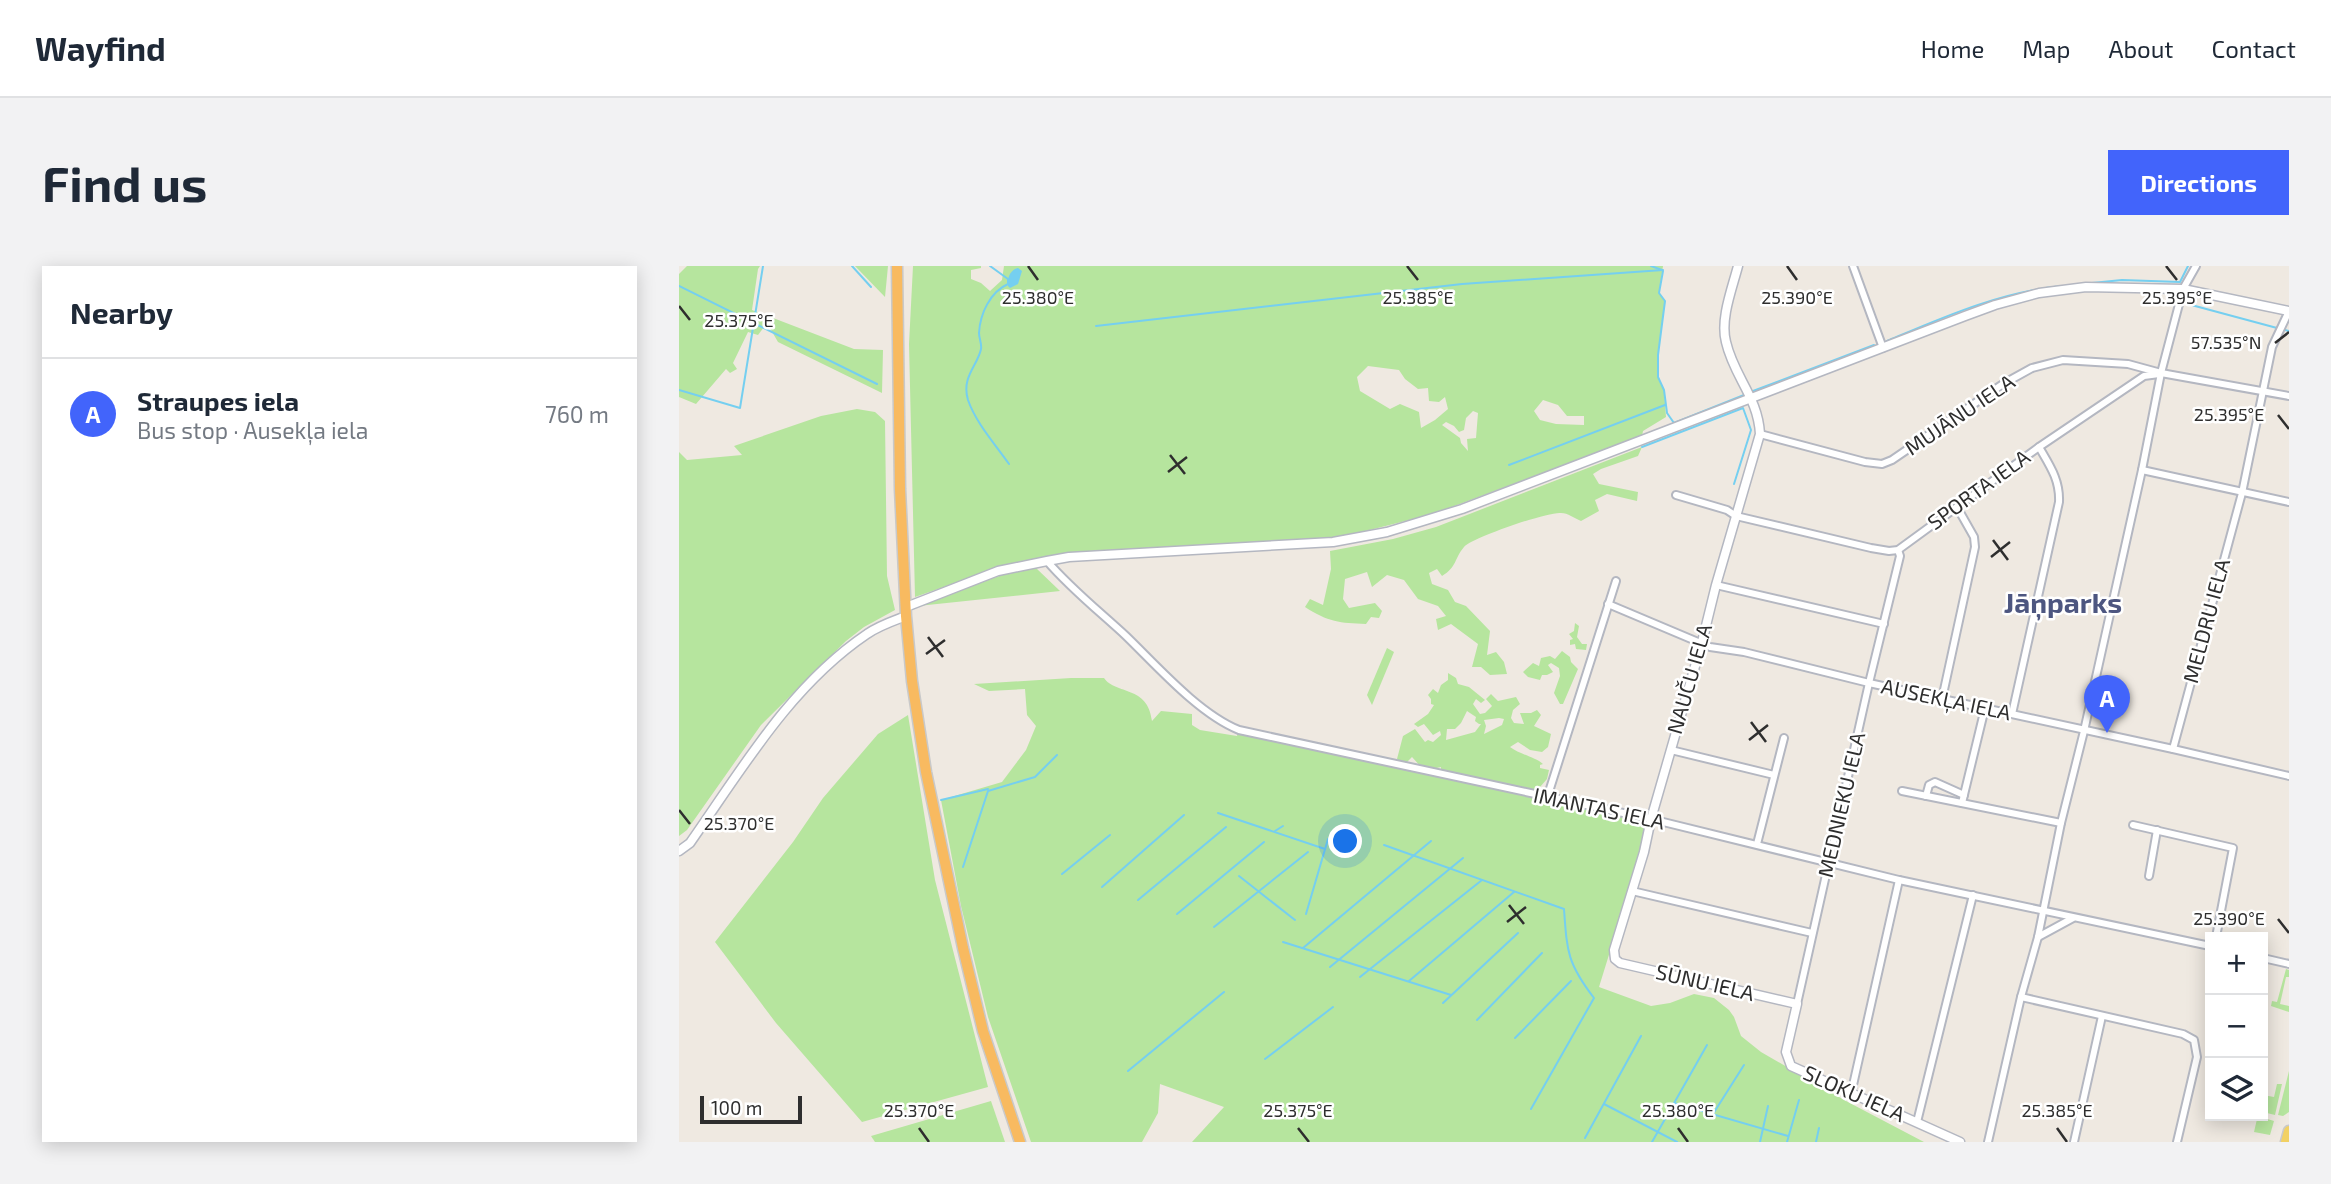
<!DOCTYPE html>
<meta charset="utf-8">
<style>
:root{--surface:#fff;--page:#f2f2f3;--text:#1f2937;--muted:#747a83;--line:#e0e1e3;--accent:#4264fb}
body{margin:0;font-family:"Exo 2",sans-serif;background:var(--page);color:var(--text)}
.controls{position:absolute;right:21px;bottom:21px;display:grid;overflow:hidden;border-radius:0px;box-shadow:0 4px 18px #0003}
.controls button{width:63px;height:63px;display:grid;place-items:center;padding:0;border:0;border-bottom:2px solid var(--line);background:var(--surface);color:var(--text);font:35px sans-serif}
.scale{position:absolute;left:21px;bottom:18px;width:102px;box-sizing:border-box;padding-left:7px;border:4px solid #2e2e2e;border-top:0;font-size:19px;line-height:24px;white-space:nowrap;color:#2e2e2e;-webkit-text-stroke:5px #fff;paint-order:stroke}
.you{position:absolute;left:667px;top:576px;width:24px;height:24px;margin:-18px;border:5px solid #fff;border-radius:50%;background:#1a73e8;box-shadow:0 0 0 10px #1a73e833}
.badge{display:grid;place-items:center;width:46px;height:46px;border-radius:50%;background:var(--accent);color:#fff;font-size:23px;font-weight:700}
.pin{position:absolute;translate:-50% -58px;filter:drop-shadow(0 2px 4px #0008)}
.pin::after{content:'';position:absolute;top:37px;width:24px;height:21px;background:inherit;clip-path:polygon(0 0,100% 0,50% 100%)}
.list{margin:0;padding:0;list-style:none}
h2{display:flex;justify-content:space-between;align-items:center;height:91px;margin:0;padding:0 28px;font-size:30px}
h2 small{font-size:23px;font-weight:400;color:var(--muted)}
.list li{display:grid;grid-template-columns:46px 1fr auto;gap:21px;align-items:center;box-sizing:border-box;height:112px;padding:0 28px;border-top:2px solid var(--line)}
.list b{display:block;font-size:26px;white-space:nowrap}
.list p{margin:0;font-size:23px;white-space:nowrap;color:var(--muted)}
.list em{font-size:23px;font-style:normal;color:var(--muted)}
.icon{flex:none;width:38px;height:38px;fill:none;stroke:currentColor;stroke-width:2;stroke-linecap:round;stroke-linejoin:round}
.map{position:relative;flex:none;width:1610px;height:876px;overflow:hidden;border-radius:0px}
header{display:flex;align-items:center;gap:42px;box-sizing:border-box;height:98px;padding:0 35px;background:var(--surface);border-bottom:2px solid var(--line)}
header strong{font-size:33px}
nav{display:flex;gap:38px;margin-inline-start:auto;font-size:24px}
.intro{display:flex;align-items:center;justify-content:space-between;box-sizing:border-box;height:168px;padding:0 42px}
h1{margin:0;font-size:49px}
.button{padding:18px 32px;border-radius:0px;background:var(--accent);color:#fff;font-size:24px;font-weight:700}
main{display:flex;gap:42px;padding:0 42px}
aside{flex:1;background:var(--surface);border-radius:0px;box-shadow:0 4px 18px #0003}
.map>svg:first-child{display:block}
</style>
<header>
<strong>Wayfind</strong>
<nav><a>Home</a><a>Map</a><a>About</a><a>Contact</a></nav>
</header>
<div class="intro"><h1>Find us</h1><a class="button">Directions</a></div>
<main>
<aside>
<h2>Nearby<small></small></h2>
<ul class="list">
<li><span class="badge">A</span><div><b>Straupes iela</b><p>Bus stop · Ausekļa iela</p></div><em>760 m</em></li>
</ul>
</aside>
<div class="map">
<svg width="1610" height="876" viewBox="0 0 1610 876">
<rect width="100%" height="100%" fill="#efe9e1"/>
<g fill="#b6e59e" fill-rule="evenodd">
<path d="M8,0H81L79,3L73,44L175,83L204,84L203,127L99,76L88,57L79,69L69,66L54,97L58,103L51,107L47,103L17,138L0,131V8Z"/>
<path d="M176,0H209L206,31Z"/>
<path d="M234,0H302V2L292,4V13L302,17L311,25L323,14L325,0H984L980,27L986,35L979,89V111L985,124L987,151L964,165L963,170L754,248L651,274L366,291L331,298L236,331L230,78ZM689,100L720,104L726,113L739,123L749,122L750,135L760,136L766,131L769,143L756,154L742,162L740,146L721,138L711,143L681,125L678,111ZM864,134L879,139L888,150H905V159L877,158L861,154L855,145ZM794,145L799,147L797,172L788,173L789,185L782,177L781,172L763,159L767,156L775,160L780,166L785,164L787,152Z"/>
<path d="M178,143L196,146L206,155L208,310L216,344L185,361L167,375L82,459L8,564L0,570V186L8,194L63,189L55,180L142,150Z"/>
<path d="M963,181L959,190L922,203L914,208L920,218L959,226L958,235L928,228L916,234L920,245L902,255C895,252 889,247 882,247C870,245 793,272 785,281C775,293 778,301 763,310L758,303L750,307L753,318L769,324L776,336L787,340L811,365L808,389L817,386L825,396L828,408L811,409L802,401H793L799,378L772,358L759,364L757,353L767,350L759,340L739,333L725,314L708,309L693,321L688,306L666,313L664,333L670,342L696,337L703,345L700,352L692,351L687,358C661,357 649,356 626,341L631,333L644,339L652,303L651,285L714,273L757,261Z"/>
<path d="M357,302L381,325L239,340L331,306Z"/>
<path d="M896,357L900,360L898,371L903,378H908L907,384L897,383L896,378L891,379V374L894,373L890,368L895,365Z"/>
<path d="M708,382L715,386L693,439L688,429Z"/>
<path d="M883,385L891,391L892,396L899,403L884,438H881L875,427L881,410L880,402L872,397L869,399L874,406L868,409H863L861,414L849,411L844,406L854,397L860,400L862,392L871,390L876,393Z"/>
<path d="M769,407L777,412L779,418L790,421L806,434L802,437L797,433L794,438L801,448L806,447L813,440L807,433L812,428L819,435L837,431L841,438L834,444L832,452L835,457L845,458L841,447H852L858,444L862,449L855,460L872,468L869,481L863,486L851,484L839,476L831,481C840,488 856,491 864,498L861,499V502L870,504L868,513L861,521L864,529L843,525L839,520L834,523L829,522L827,518L821,521L785,511L780,507L776,509L762,506V501L753,503L750,500L743,502L733,491L725,499L718,493L724,470L736,463L746,476L749,474L754,476L762,469L761,465L754,469L745,458L739,461L735,458L749,448L755,439L752,438V433L749,429L754,423L759,427L762,419L769,414ZM788,445L797,451L796,455L800,458H802L796,466L767,474L768,463H776L782,457ZM820,452L825,453L823,459L805,468L807,460L805,454Z"/>
<path d="M392,412H425C437,429 469,419 473,455L482,445L513,448V459L521,464L558,470L559,466L958,555L967,560V569L920,721L972,740L991,737L1015,728L1035,732L1050,744L1055,751L1062,770L1082,786L1167,835L1245,876H513L545,841L481,818L479,847L463,876H352L309,751L282,640L262,534L323,516L347,484L357,460L348,449L346,423L310,425L295,418Z"/>
<path d="M229,449L256,614L309,821L183,856L97,757L36,676L114,576L144,532L199,468Z"/>
<path d="M1607,703L1610,704V711H1607L1601,738L1610,740V746L1592,740L1593,735L1598,736Z"/>
<path d="M1610,805V846L1604,850L1599,849Z"/>
<path d="M1598,818H1603L1596,849L1584,846V829L1595,831Z"/>
<path d="M312,835L326,876H196L192,870Z"/>
<path d="M1582,851L1595,855L1591,869L1575,866L1578,853Z"/>
</g>
<path fill="#75cff0" d="M339,2L343,5L339,18L331,22L329,20C328,12 331,4 339,2Z"/>
<g fill="none" stroke-linecap="round" stroke-linejoin="round">
<g stroke="#75cff0" stroke-width="2">
<path d="M173,0L192,21"/>
<path d="M311,0L329,13V18C311,26 301,48 300,67C300,72 303,78 302,83C299,99 282,111 289,134C297,157 316,178 330,198"/>
<path d="M972,0L983,4"/>
<path d="M984,5L980,27L986,35L979,89V111L985,124L988,147L995,157L1065,129"/>
<path d="M1413,17L1443,14L1501,16L1509,0"/>
<path d="M0,20L198,118"/>
<path d="M1505,37L1598,62"/>
<path d="M417,60L783,18L984,4"/>
<path d="M1606,64L1610,65"/>
<path d="M1208,75C1265,51 1321,26 1383,20"/>
<path d="M0,124L61,142L84,0"/>
<path d="M1074,125L1195,79"/>
<path d="M963,181L1064,142L1072,164L1055,218"/>
<path d="M830,199L986,139"/>
<path d="M262,534L309,523"/>
<path d="M539,547L646,583"/>
<path d="M596,565L604,560"/>
<path d="M705,579L885,643C888,685 888,697 915,732L852,843"/>
<path d="M284,601L309,525L356,511L378,489"/>
<path d="M383,608L431,569"/>
<path d="M560,610L616,654"/>
<path d="M423,621L505,549"/>
<path d="M459,634L547,561"/>
<path d="M498,648L585,576"/>
<path d="M627,648L649,573"/>
<path d="M535,661L629,586"/>
<path d="M604,676L772,729"/>
<path d="M624,682L752,575"/>
<path d="M651,701L784,592"/>
<path d="M681,711L803,614"/>
<path d="M730,715L835,626"/>
<path d="M764,737L839,667"/>
<path d="M798,754L863,687"/>
<path d="M836,772L892,715"/>
<path d="M586,793L654,741"/>
<path d="M449,805L545,726"/>
<path d="M995,837L1109,870"/>
<path d="M925,838L998,876"/>
<path d="M1034,848L1065,799"/>
<path d="M906,872L962,770"/>
<path d="M973,876L1028,779"/>
<path d="M1081,876L1089,840"/>
<path d="M1108,876L1120,834"/>
<path d="M1137,876L1140,862"/>
</g>
<g stroke="#b4b7c1" stroke-width="10">
<g id="minor">
<path d="M1174,0L1204,82"/>
<path d="M1081,168L1186,196L1203,198L1213,194L1324,118L1353,102L1384,94L1449,98L1482,107L1610,130"/>
<path d="M1463,204L1610,236"/>
<path d="M997,229L1048,244L1057,250L1192,282L1210,285L1219,284L1360,181L1465,110L1480,108"/>
<path d="M368,295C392,323 420,345 447,370C478,400 520,448 560,464L972,553L1220,614L1531,680"/>
<path d="M1037,319L1205,358"/>
<path d="M929,338L1031,381L1065,386L1190,417L1494,483L1610,510"/>
<path d="M1263,433L1296,281L1295,271L1278,241"/>
<path d="M1333,448L1380,236C1381,214 1371,200 1360,181"/>
<path d="M1494,483L1563,227L1593,81L1610,45"/>
<path d="M992,484L1095,509"/>
<path d="M1223,525L1382,557"/>
<path d="M1247,530L1250,519L1256,516L1285,529"/>
<path d="M868,532L937,315"/>
<path d="M1283,537L1306,442"/>
<path d="M1454,559L1554,582L1537,671"/>
<path d="M1078,578L1105,472"/>
<path d="M1470,610L1478,564"/>
<path d="M953,625L1133,667"/>
<path d="M1359,671L1394,652"/>
<path d="M1584,692L1610,698"/>
<path d="M1342,731L1504,768L1515,774L1518,791L1498,876"/>
<path d="M1118,738L1190,417L1221,290L1219,284"/>
<path d="M1172,828L1220,614"/>
<path d="M1238,856L1294,629"/>
<path d="M1309,876L1342,731L1359,671L1382,557L1405,465L1463,204L1482,107L1504,23L1517,0"/>
<path d="M1395,876L1423,750"/>
</g>
</g>
<g stroke="#b4b7c1" stroke-width="11">
<g id="tertiary">
<path d="M1059,0C1053,23 1041,53 1047,76C1055,111 1079,131 1081,168L1037,319L1023,376L972,553L965,586L935,684L936,693L941,697L1118,738L1107,786L1112,800L1281,876"/>
<path d="M227,341L319,305L368,295L390,291L654,276L708,266L783,243L1286,50L1316,39L1360,27L1407,21L1504,23L1610,45"/>
<path d="M0,585L11,577C63,503 111,420 188,368C199,360 214,355 227,350"/>
</g>
</g>
<g stroke="#c9c9c9" stroke-width="13">
<path id="primary" d="M1607,876L1610,865"/>
</g>
<g stroke="#c9c9c9" stroke-width="13">
<path id="trunk" d="M218,0L221,223L227,350L233,415L247,506L284,682L304,765L341,876"/>
</g>
<use href="#minor" stroke="#fff" stroke-width="6"/>
<use href="#tertiary" stroke="#fff" stroke-width="8"/>
<use href="#primary" stroke="#f2d163" stroke-width="10"/>
<use href="#trunk" stroke="#f8ba60" stroke-width="10"/>
</g>
<path fill="none" stroke="#2e2e2e" stroke-width="2.5" d="M349,0L359,14M728,0L739,14M1108,0L1118,14M1487,0L1498,14M0,40L11,54M1596,77L1610,66M1599,149L1610,163M491,189L506,208M489,206L508,191M1314,274L1329,294M1312,291L1331,276M249,371L264,391M247,388L266,374M1072,456L1087,476M1070,474L1089,459M0,544L11,558M830,639L845,658M1599,653L1610,667M828,656L847,641M240,862L250,876M619,862L630,876M999,862L1009,876M1378,862L1388,876"/>
<g text-anchor="middle" stroke-width="5" stroke-linejoin="round" paint-order="stroke">
<g font-size="21" fill="#2e2e2e" stroke="#fff">
<text transform="translate(1281 149) rotate(-34)" y="7">MUJĀNU IELA</text>
<text transform="translate(1300 224) rotate(-36)" y="7">SPORTA IELA</text>
<text transform="translate(1528 355) rotate(-75)" y="7">MELDRU IELA</text>
<text transform="translate(1011 413) rotate(-74)" y="7">NAUČU IELA</text>
<text transform="translate(1267 434) rotate(12)" y="7">AUSEKĻA IELA</text>
<text transform="translate(1163 539) rotate(-77)" y="7">MEDNIEKU IELA</text>
<text transform="translate(920 543) rotate(12)" y="7">IMANTAS IELA</text>
<text transform="translate(1026 717) rotate(13)" y="7">SŪNU IELA</text>
<text transform="translate(1175 828) rotate(24)" y="7">SLOKU IELA</text>
</g>
<g font-size="28" font-weight="bold" fill="#4d5680" stroke="#fff">
<text x="1384" y="347">Jāņparks</text>
</g>
</g>
<g font-size="18" text-anchor="middle" fill="#2e2e2e" stroke="#fff" stroke-width="5" stroke-linejoin="round" paint-order="stroke">
<text x="359" y="38">25.380°E</text>
<text x="739" y="38">25.385°E</text>
<text x="1118" y="38">25.390°E</text>
<text x="1498" y="38">25.395°E</text>
<text x="60" y="61">25.375°E</text>
<text x="1547" y="83">57.535°N</text>
<text x="1550" y="155">25.395°E</text>
<text x="60" y="564">25.370°E</text>
<text x="1550" y="659">25.390°E</text>
<text x="240" y="851">25.370°E</text>
<text x="619" y="851">25.375°E</text>
<text x="999" y="851">25.380°E</text>
<text x="1378" y="851">25.385°E</text>
</g>
</svg>
<div class="controls">
<button>+</button>
<button>−</button>
<button><svg class="icon" aria-label="layers" viewBox="0 0 24 24"><path d="M12 4l9 5-9 5-9-5zM3 14l9 5 9-5"/></svg></button>
</div>
<div class="scale">100 m</div>
<div class="you"></div>
<div class="pin badge" style="left:1428px;top:467px">A</div>
</div>
</main>
